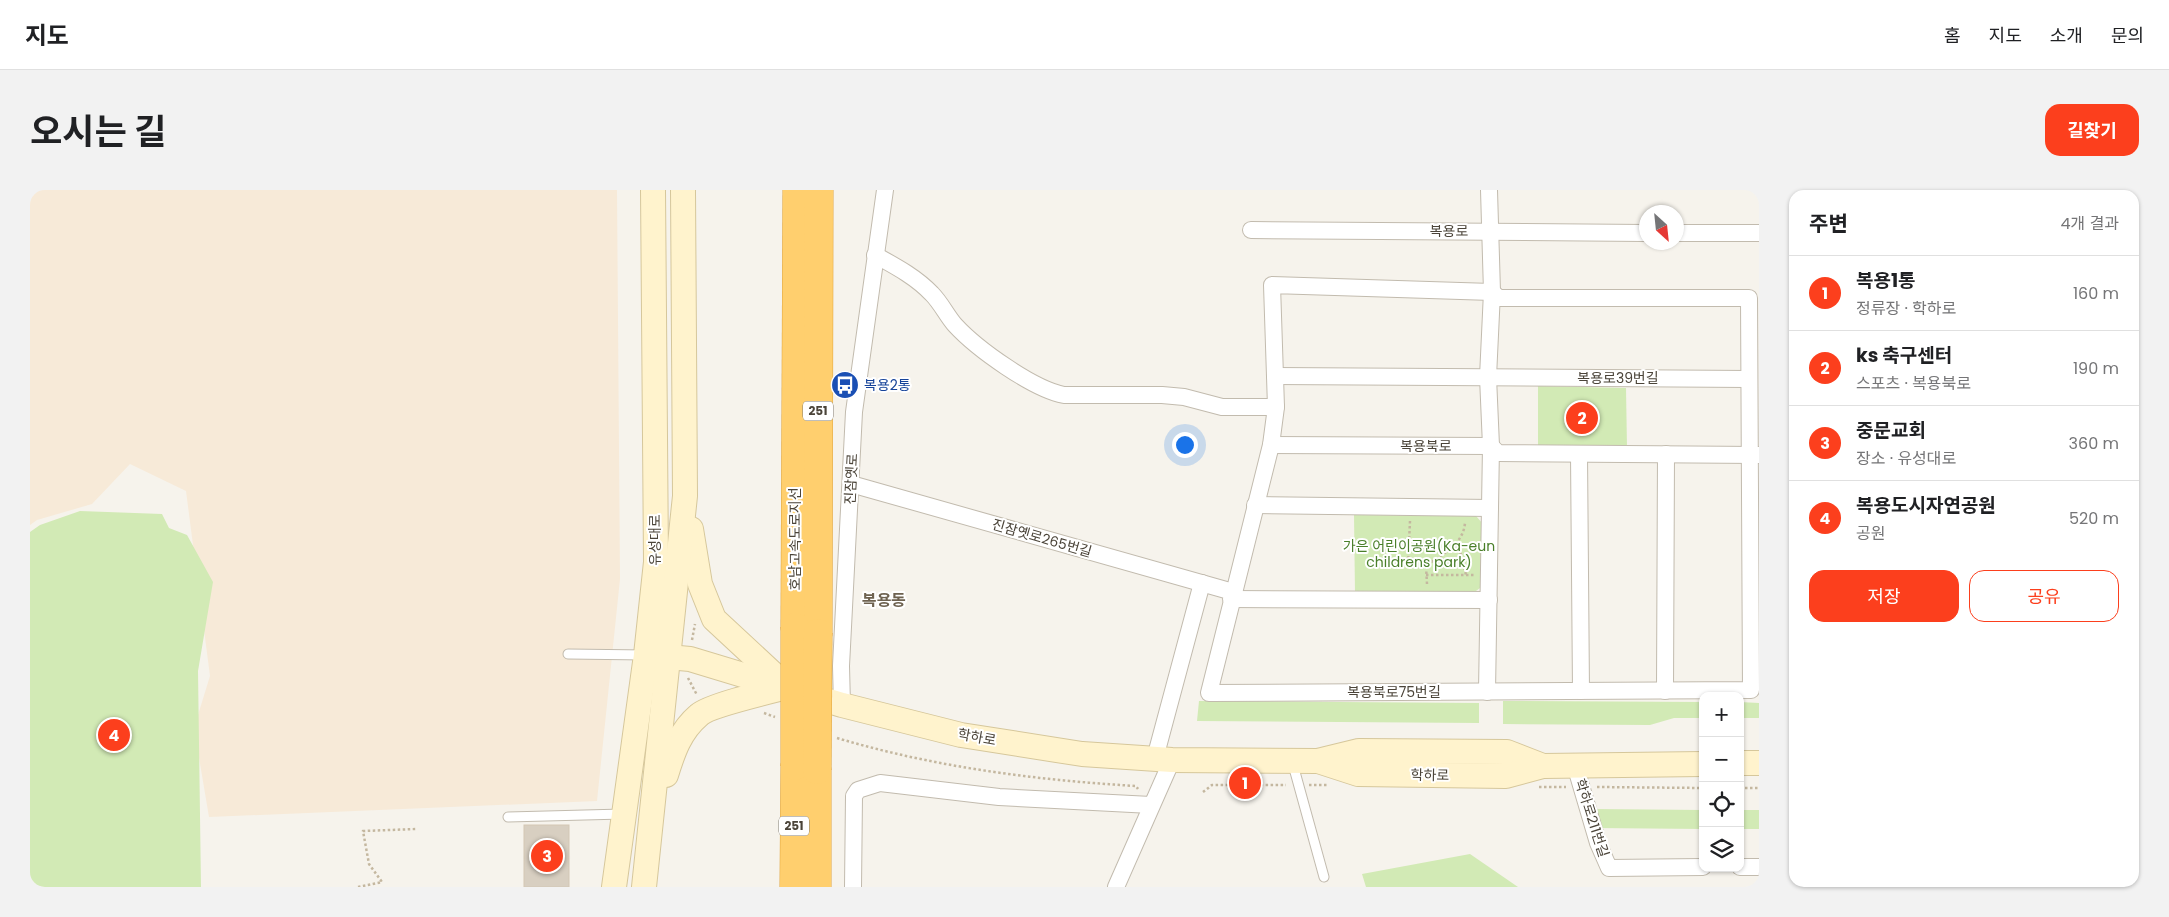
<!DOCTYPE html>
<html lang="ko">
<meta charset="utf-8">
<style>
:root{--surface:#fff;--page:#f2f2f2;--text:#202124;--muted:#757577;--line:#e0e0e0;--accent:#fc3f1d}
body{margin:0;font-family:Poppins,"Noto Sans KR",sans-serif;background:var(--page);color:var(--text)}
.controls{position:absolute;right:15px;bottom:15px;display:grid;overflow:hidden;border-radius:10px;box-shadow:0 1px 4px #0004}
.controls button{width:45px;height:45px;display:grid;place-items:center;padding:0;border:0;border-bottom:1px solid var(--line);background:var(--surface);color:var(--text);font:25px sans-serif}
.compass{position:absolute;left:1609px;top:15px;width:45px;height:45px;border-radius:50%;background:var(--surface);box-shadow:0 1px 4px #0004;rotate:153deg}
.you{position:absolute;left:1154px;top:254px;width:18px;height:18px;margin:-12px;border:4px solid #fff;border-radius:50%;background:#1a73e8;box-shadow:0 0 0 8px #1a73e833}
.badge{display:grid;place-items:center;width:32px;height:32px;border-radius:50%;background:var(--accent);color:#fff;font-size:16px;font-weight:700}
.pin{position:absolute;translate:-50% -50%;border:2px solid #fff;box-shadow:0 1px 5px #0006}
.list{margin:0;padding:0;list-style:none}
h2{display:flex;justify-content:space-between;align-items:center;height:65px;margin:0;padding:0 20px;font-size:21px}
h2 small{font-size:16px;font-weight:400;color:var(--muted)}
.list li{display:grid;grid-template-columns:32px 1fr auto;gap:15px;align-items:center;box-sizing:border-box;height:75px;padding:0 20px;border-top:1px solid var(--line)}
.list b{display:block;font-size:19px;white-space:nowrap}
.list p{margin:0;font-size:16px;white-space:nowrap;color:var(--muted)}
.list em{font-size:16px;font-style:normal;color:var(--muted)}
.actions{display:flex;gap:10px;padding:15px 20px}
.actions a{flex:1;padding:11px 0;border:1px solid var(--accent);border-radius:15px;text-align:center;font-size:18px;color:var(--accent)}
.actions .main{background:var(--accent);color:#fff}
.icon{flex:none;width:28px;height:28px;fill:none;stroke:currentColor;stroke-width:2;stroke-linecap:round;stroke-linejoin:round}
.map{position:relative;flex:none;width:1729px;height:697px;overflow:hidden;border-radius:15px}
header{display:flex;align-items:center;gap:30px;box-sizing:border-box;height:70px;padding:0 25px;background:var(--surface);border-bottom:1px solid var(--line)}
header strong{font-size:24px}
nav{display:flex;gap:28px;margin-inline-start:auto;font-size:18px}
.intro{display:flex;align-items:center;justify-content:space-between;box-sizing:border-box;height:120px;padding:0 30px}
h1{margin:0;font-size:35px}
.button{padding:12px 22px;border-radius:15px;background:var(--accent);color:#fff;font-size:18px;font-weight:700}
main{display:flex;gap:30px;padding:0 30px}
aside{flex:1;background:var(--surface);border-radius:15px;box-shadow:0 1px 4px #0004}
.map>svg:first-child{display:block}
</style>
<header>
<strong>지도</strong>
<nav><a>홈</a><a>지도</a><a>소개</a><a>문의</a></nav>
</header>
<div class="intro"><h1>오시는 길</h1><a class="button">길찾기</a></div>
<main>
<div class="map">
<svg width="1729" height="697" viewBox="0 0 1729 697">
<rect width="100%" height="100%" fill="#f6f3ec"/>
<path fill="#f7ead8" d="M0,0H587L590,389L567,611L179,627L164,538L180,486L156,301L100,274L62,314L7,330L0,335Z"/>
<g fill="#d2eab5">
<path d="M1508,196L1596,198L1597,258H1508Z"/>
<path d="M50,321L132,324L139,338L157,345L183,392L168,481L171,697H0V342L10,335Z"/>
<path d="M1324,325L1446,326L1453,334V396L1443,403H1325Z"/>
<path d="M1169,511L1449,513V533L1167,531Z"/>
<path d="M1473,511L1673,512V528H1644L1620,535L1473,534Z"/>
<path d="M1710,512L1729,513V528H1710Z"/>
<path d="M1564,619L1673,620V639L1564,638Z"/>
<rect x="1710" y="620" width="19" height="19"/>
<path d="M1440,664L1488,697H1336L1332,684Z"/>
</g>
<rect fill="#d8cfc1" stroke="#d3c7b4" x="494" y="635" width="45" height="62"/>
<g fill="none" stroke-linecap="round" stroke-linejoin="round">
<g stroke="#c2bbae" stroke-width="11">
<g id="lane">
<path d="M538,464L616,465"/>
<path d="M1262,571L1294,687"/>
<path d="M478,627L593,624"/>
</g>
</g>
<g stroke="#c2bbae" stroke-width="18">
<g id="street">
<path d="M1221,40L1616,43"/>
<path d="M1646,43H1729"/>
<path d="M845,65C865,76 886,87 902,104C911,113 917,126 925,135C947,159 1003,199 1034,205H1132L1154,207L1192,217H1246"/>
<path d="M1242,95L1462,102L1469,108H1719L1721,500L1179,503L1241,255L1246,217Z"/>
<path d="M1245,186L1719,189"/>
<path d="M1241,255L1461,256L1468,263L1728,265"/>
<path d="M1549,264L1551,501"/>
<path d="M821,294L1203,402"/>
<path d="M1225,315L1460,318"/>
<path d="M1201,409L1459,410"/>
<path d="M1635,501L1636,264"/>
<path d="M1457,502L1461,256L1458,187L1462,102L1459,0"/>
<path d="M812,515L811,476L824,222L855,0"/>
<path d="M1125,568L1172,393"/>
<path d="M1545,575L1568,653L1579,678L1673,677"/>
<path d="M1710,677H1729"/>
<path d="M823,697L824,606L828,600L850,593L969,607L1121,615"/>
<path d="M1086,697L1142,570"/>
</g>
</g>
<g stroke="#d6c79b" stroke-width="26">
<g id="secondary">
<path d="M661,339L670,394L684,429L754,494"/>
<path d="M616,465L660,469L812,515L931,545L1052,564L1142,570L1288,571L1329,561L1477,562L1513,576"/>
<path d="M1288,571L1328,584L1476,586L1513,576L1673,574"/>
<path d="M1710,573H1729"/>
<path d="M636,585C643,562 650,541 669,525C678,516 741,501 757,497"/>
<path d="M584,697L616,465L626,372L623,0"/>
<path d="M614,697L655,306L653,0"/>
</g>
</g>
<g stroke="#e0a43c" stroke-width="29">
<g id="highway">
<path d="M765,437L767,0"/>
<path d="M788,443L789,0"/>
<path d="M764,697L765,576"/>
<path d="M787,697V580"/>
</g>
</g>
<g stroke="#c4b79f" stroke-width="2.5" stroke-dasharray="2.5 2.5" stroke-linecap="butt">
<path d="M1380,331L1378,374L1396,376"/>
<path d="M1428,353L1436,385"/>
<path d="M1396,385H1445"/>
<path d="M1397,394L1396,376C1412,364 1433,355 1435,333"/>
<path d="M662,450L665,434"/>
<path d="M658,488L667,505"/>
<path d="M734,523L745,527"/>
<path d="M807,548C904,577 1005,590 1106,596L1108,599"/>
<path d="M1279,595H1299"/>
<path d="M1509,597H1536"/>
<path d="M1567,597L1673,598"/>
<path d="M1710,598H1729"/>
<path d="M1173,602L1182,595H1256"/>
<path d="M328,697L352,692L339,674L333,641L386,639"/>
</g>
<use href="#lane" stroke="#fff" stroke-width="9"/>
<use href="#street" stroke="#fff" stroke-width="16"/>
<use href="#secondary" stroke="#fff3cd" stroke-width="24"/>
<use href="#highway" stroke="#ffcf6e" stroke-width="28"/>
<g stroke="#e0a43c" stroke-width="29" stroke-linecap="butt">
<g id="highway-bridge">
<path d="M765,576V437"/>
<path d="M787,580L788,443"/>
</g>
</g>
<use href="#highway-bridge" stroke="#ffcf6e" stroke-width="28"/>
</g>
<defs>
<g id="bus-disc" transform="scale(1.4375)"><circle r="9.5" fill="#1a4fb4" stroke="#fff"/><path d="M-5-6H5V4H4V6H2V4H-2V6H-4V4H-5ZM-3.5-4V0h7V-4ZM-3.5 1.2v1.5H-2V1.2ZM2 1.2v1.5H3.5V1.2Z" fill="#fff"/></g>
</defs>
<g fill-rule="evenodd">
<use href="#bus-disc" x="815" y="195"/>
</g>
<g text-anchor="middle" stroke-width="4" stroke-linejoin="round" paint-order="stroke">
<g fill="#fff" stroke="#817c74" stroke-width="1">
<rect x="773" y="211.5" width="30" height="19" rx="4"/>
<rect x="749" y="626.5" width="30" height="19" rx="4"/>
</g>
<g font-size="12" font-weight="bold" fill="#4b4439">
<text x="788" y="225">251</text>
<text x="764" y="640">251</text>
</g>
<g font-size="14" fill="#4b4439" stroke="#fff">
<text x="1419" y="46">복용로</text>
<text x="1588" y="193">복용로39번길</text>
<text x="1396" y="261">복용북로</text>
<text transform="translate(821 289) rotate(-87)" y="5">진잠옛로</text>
<text transform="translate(1012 348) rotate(16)" y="5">진잠옛로265번길</text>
<text transform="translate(765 349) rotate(-90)" y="5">호남고속도로지선</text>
<text transform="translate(625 350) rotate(-90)" y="5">유성대로</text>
<text x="1364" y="507">복용북로75번길</text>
<text transform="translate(947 547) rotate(10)" y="5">학하로</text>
<text transform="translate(1400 585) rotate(1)" y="5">학하로</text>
<text transform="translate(1562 628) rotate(72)" y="5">학하로211번길</text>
</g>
<g font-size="14" fill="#164399" stroke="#fff" text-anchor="start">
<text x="834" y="200">복용2통</text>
</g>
<g font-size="14" fill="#4a7f2a" stroke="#fff">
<text x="1389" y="361">가은 어린이공원(Ka-eun<tspan x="1389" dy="16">childrens park)</tspan></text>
</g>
<g font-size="16" font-weight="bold" fill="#6e6250" stroke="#fff">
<text x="854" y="416">복용동</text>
</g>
</g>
</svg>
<div class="controls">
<button>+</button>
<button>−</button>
<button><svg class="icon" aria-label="locate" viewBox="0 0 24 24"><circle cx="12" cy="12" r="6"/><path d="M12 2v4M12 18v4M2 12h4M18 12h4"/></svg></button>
<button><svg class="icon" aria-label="layers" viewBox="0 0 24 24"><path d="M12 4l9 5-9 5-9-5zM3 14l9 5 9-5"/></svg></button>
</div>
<svg class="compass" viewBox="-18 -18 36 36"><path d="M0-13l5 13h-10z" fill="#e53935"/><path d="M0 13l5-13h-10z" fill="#757577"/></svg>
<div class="you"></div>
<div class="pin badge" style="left:1215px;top:593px">1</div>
<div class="pin badge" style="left:1552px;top:228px">2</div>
<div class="pin badge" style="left:517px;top:666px">3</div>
<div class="pin badge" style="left:84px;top:545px">4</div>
</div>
<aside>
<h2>주변<small>4개 결과</small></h2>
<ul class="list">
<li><span class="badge">1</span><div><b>복용1통</b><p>정류장 · 학하로</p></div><em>160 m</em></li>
<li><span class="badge">2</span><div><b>ks 축구센터</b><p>스포츠 · 복용북로</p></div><em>190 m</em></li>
<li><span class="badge">3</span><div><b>중문교회</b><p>장소 · 유성대로</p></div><em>360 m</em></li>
<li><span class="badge">4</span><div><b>복용도시자연공원</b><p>공원</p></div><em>520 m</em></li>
</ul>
<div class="actions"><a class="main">저장</a><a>공유</a></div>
</aside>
</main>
